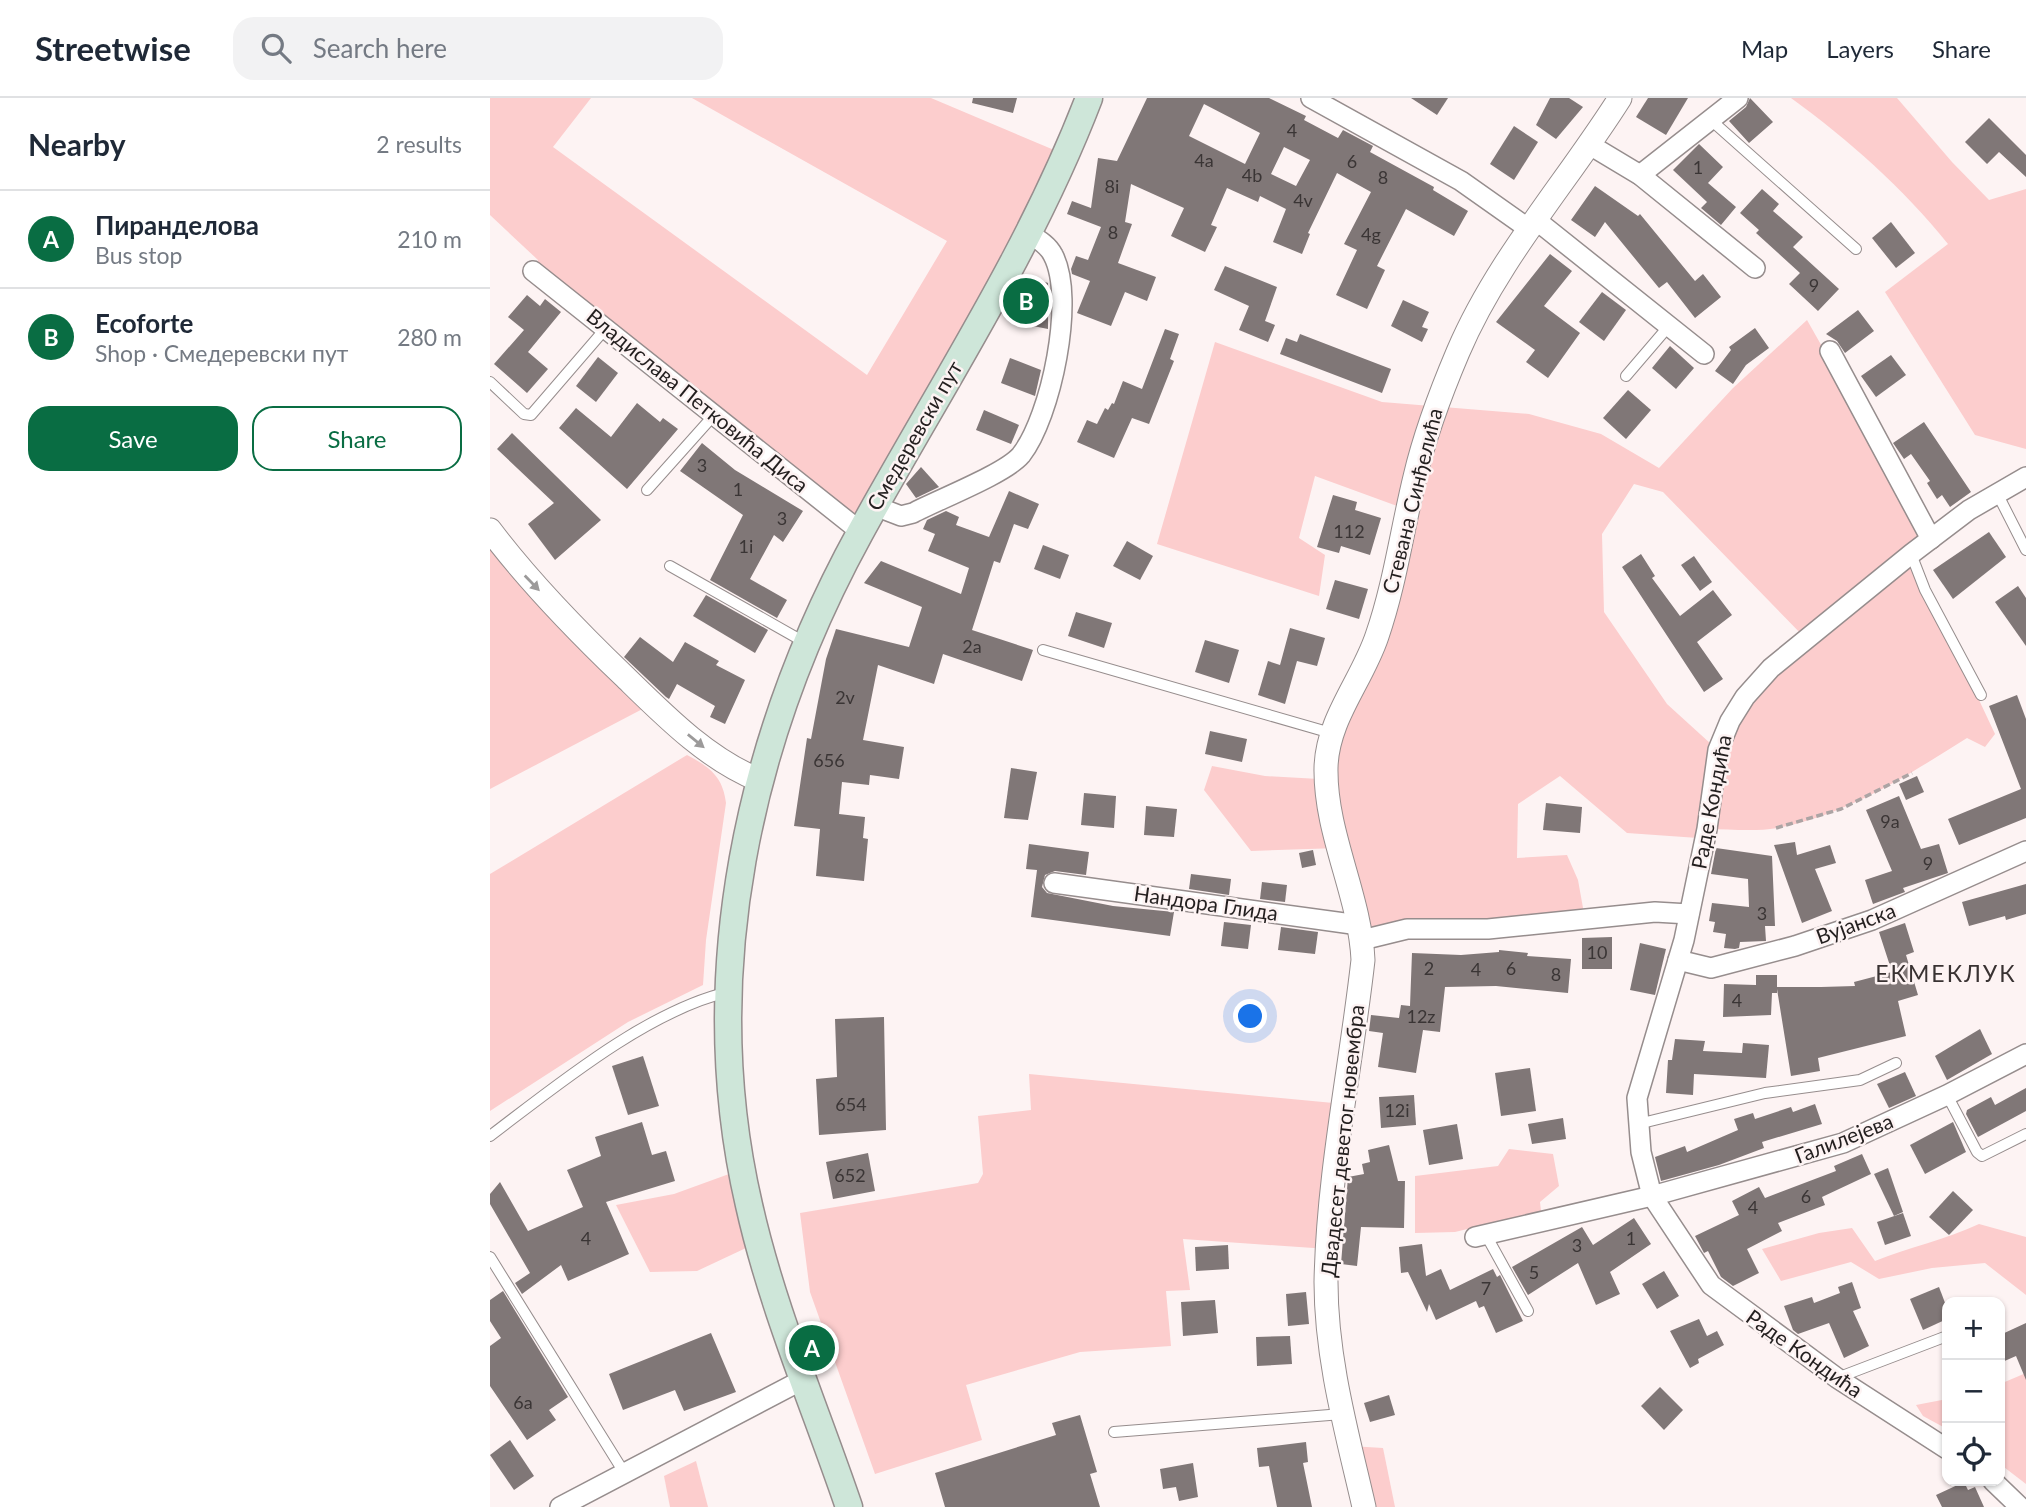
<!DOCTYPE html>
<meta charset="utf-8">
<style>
:root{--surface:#fff;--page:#f2f2f3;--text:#1f2937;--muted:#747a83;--line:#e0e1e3;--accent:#096d43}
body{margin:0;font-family:Lato,sans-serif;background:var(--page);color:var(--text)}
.controls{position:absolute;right:21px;bottom:21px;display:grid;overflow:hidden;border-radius:14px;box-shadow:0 2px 5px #0004}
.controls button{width:63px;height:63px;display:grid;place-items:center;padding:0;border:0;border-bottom:2px solid var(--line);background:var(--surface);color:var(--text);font:35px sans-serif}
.you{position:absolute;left:761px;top:919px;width:24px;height:24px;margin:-18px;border:5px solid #fff;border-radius:50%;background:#1a73e8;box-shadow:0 0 0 10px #1a73e833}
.badge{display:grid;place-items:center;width:46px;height:46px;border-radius:50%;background:var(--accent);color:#fff;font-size:23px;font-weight:700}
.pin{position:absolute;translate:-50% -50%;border:4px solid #fff;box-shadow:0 2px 7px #0006}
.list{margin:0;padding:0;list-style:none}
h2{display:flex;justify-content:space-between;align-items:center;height:91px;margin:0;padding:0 28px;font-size:30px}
h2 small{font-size:23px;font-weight:400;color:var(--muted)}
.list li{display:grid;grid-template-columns:46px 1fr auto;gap:21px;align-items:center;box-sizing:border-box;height:98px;padding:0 28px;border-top:2px solid var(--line)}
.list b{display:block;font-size:26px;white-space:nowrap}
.list p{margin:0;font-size:23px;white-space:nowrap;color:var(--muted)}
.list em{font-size:23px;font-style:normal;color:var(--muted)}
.actions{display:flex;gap:14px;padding:21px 28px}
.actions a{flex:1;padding:16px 0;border:2px solid var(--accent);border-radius:21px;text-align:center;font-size:24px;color:var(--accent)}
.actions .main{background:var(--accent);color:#fff}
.icon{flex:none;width:38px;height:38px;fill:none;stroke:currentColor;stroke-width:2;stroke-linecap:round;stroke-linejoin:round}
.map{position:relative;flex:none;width:1536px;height:1409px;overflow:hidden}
header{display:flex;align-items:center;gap:42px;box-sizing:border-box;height:98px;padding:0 35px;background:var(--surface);border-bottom:2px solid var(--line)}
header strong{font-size:33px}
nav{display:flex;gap:38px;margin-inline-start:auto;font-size:24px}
.search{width:490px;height:63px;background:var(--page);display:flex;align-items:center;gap:18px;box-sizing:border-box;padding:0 24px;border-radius:21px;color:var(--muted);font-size:26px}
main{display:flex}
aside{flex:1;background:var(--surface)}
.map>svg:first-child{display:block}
</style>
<header>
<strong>Streetwise</strong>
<div class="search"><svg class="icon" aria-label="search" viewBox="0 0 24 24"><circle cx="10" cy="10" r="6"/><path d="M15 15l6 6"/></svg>Search here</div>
<nav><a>Map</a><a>Layers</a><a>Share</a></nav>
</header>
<main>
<aside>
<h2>Nearby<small>2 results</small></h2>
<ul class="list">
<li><span class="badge">A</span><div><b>Пиранделова</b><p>Bus stop</p></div><em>210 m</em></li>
<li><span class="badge">B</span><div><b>Ecoforte</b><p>Shop · Смедеревски пут</p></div><em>280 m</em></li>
</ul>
<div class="actions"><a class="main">Save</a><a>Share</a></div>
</aside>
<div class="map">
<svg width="1536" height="1409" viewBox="0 0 1536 1409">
<rect width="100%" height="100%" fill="#fdf3f3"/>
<g fill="#fccdcd">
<path d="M0,0H101L63,49L377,277L457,143L202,0H441L576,57L371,434L43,173L48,162L0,117Z"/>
<path d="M1301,0H1407L1462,64L1499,102L1536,91V351L1485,337L1395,194L1458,146C1413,90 1359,42 1301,0Z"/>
<path d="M1317,222L1441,441L1421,457L1505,636L1495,649L1477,640C1418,677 1357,717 1287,730C1265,734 1239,731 1217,731L1231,642L1255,599L1317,542L1173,394L1144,386L1112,436L1114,514L1177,606L1221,646L1208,740L1137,735L1070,678L1028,706L1027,760L1077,757L1088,782L1095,821L872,842L849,750L761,753L714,692L722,668L775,678L847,682L848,654L918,412L825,378L809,440L835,457L829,498L667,446L725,244L892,304L1039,316L1111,336L1169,370L1243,290Z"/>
<path d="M0,430L162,606L0,691Z"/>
<path d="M197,657C220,669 233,679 236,705L216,842L213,887L138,924L0,1013V776Z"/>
<path d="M539,976L854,1006L838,1151L693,1141L700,1192L676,1193L681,1248L590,1254L476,1287L492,1342L385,1376L320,1194L310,1115L488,1085L493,1076L488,1018L541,1012Z"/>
<path d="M1019,1051L1063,1056L1069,1088L1050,1104L1051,1113L965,1134L925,1135V1078L1008,1068Z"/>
<path d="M239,1076L256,1150L207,1173L160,1174L126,1107L184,1096Z"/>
<path d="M1489,1126L1536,1139V1197L1495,1165L1442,1170L1389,1181L1361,1164L1291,1183L1272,1151L1329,1135L1362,1130L1385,1163C1420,1149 1455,1142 1489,1126Z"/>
<path d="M1536,1275V1386L1510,1366V1286Z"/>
<path d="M1457,1301V1331L1433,1318L1426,1307Z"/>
<path d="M860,1348L893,1350L905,1409H875Z"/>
<path d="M206,1363L218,1409H180L174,1378Z"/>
</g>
<g fill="#807777" fill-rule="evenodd">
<path d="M483,0H527L523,15L482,5Z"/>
<path d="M657,0H779L816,18L814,22L848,40L853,32L883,48L880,54L944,89L943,92L978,113L964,138L916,111L887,168L895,172L877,211L846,197L867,152L854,146L881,94L847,75L818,135L820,136L812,156L783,144L796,111L770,98L768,104L737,90L721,127L727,129L715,154L681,138L694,110L641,86L635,124L642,126L628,165L666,179L657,203L635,194L621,228L587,215L600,183L582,176L581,171L586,158L598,162L611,129L577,116L582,103L601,110L608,60L627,63ZM714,6L770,35L755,66L699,38ZM794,49L820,62L806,88L781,76Z"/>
<path d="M921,0H958L947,17Z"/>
<path d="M1060,0H1079L1093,9L1066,41L1046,27Z"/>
<path d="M1158,0H1198L1176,37L1146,19Z"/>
<path d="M1260,0L1283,24L1259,45L1239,23L1256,9Z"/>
<path d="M1499,20L1536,57V79L1509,54L1497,66L1475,44Z"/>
<path d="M1024,28L1048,44L1024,82L1000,66Z"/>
<path d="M1209,46L1233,69L1218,85L1246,109L1231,127L1211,110L1217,104L1183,72Z"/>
<path d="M1105,88L1148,118L1150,116L1205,183L1213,176L1231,199L1205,220L1177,184L1169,190L1115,124L1105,139L1081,122Z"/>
<path d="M1272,91L1289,106L1283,113L1313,139L1303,149L1349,191L1328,213L1299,186L1310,175L1266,135L1269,132L1250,115Z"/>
<path d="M1401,124L1425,155L1406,170L1382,140Z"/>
<path d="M1060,156L1082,173L1054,208L1090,235L1058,280L1036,264L1045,252L1006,224Z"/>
<path d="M735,168L787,189L775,223L785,227L778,244L749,232L759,208L724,192Z"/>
<path d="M541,179L558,185V231L528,225Z"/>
<path d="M1112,194L1136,212L1114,243L1089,224Z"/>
<path d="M37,197L50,208L55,201L71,214L38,254L58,271L37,295L4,266L34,232L18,219Z"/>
<path d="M913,202L939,214L932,229L938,231L932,244L901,228Z"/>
<path d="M1368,212L1384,233L1355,255L1347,243L1336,236Z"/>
<path d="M1265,230L1279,250L1256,267L1243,286L1225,273L1241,252L1239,249Z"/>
<path d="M675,231L689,236L680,261L684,263L659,326L642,320L624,360L587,344L597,322L607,326L615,310L618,312L622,305L624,306L633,283L652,291Z"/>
<path d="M810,236L901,271L892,295L790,256L796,240L807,244Z"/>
<path d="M1180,248L1204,270L1186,291L1162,270Z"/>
<path d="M1401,257L1416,277L1386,299L1371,278Z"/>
<path d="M108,259L128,275L106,304L86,288Z"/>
<path d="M520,260L551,272L545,298L511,285Z"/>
<path d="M1138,292L1161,312L1136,341L1113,320Z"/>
<path d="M147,305L170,324L173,320L188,331L137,391L69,330L86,310L121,339Z"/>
<path d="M494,312L529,327L521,346L486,332Z"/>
<path d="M1434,324L1481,394L1460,409L1452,397L1447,401L1437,385L1440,383L1421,356L1414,361L1403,345Z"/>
<path d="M22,335L111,422L65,462L38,426L64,405L7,351Z"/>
<path d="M212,345L245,372L313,413L293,444L284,437L260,481L297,502L287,520L220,482L253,417L190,373Z"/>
<path d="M431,369L449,389L426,400L416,386Z"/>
<path d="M519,393L549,406L538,431L524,426L510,465L504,463L482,532L543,552L532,583L453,556L444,586L388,567L373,642L414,649L409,681L380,677L379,687L352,684L349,716L375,719L373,740L378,741L374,783L326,778L330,731L304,728L317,640L321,641L336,561L346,531L419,549L432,509L374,485L391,463L471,496L479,470L438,453L445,436L433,431L437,422L456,413L469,419L466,427L499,439Z"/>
<path d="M843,397L867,404L865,412L891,420L880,457L851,448L849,455L827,449Z"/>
<path d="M1499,434L1516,459L1463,501L1443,472Z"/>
<path d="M637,443L663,458L650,482L623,468Z"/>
<path d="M553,447L579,457L570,481L544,471Z"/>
<path d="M1151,456L1165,478L1162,480L1190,518L1223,492L1242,517L1207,544L1233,581L1214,594L1132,469Z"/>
<path d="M1204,458L1222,484L1210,493L1191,467Z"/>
<path d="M845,482L878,491L869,521L836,511Z"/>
<path d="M1528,488L1536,500V548L1505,504Z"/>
<path d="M216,497L278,532L265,555L203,518Z"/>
<path d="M586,514L622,525L614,550L578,538Z"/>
<path d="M800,530L835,540L827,568L807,563L795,606L768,597L778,563L790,567Z"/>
<path d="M150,539L183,564L195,544L229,563L226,567L255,582L235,626L220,619L225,608L187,586L179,601L176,599L134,559Z"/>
<path d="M715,542L749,552L739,585L705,574Z"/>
<path d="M1527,597L1536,621V720L1469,747L1458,721L1531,691L1499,608Z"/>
<path d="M720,633L757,641L752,664L715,656Z"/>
<path d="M521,670L547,674L538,722L514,720Z"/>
<path d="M1427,678L1434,694L1416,702L1409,686Z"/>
<path d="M594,695L626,698L624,730L591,727Z"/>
<path d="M1409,698L1431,751L1449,746L1458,775L1413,790L1415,794L1383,806L1375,782L1402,773L1376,712Z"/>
<path d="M1056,705L1092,709L1090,735L1053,732Z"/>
<path d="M656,708L687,711L684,739L654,737Z"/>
<path d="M1305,744L1307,757L1340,747L1346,765L1325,771L1342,813L1312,825L1284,747Z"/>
<path d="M539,746L599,754L596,777L565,773L555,777L552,789L557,795L623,808L684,814L680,838L541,819L547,772L536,771Z"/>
<path d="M1226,750L1282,758L1285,828H1275L1276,843L1250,844L1249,850L1245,851L1234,850L1236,836L1223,834L1225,824L1219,823L1222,805L1259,809L1258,781L1221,776Z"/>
<path d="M823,752L826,767L812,770L809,755Z"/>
<path d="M701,776L741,781L739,797L699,791Z"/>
<path d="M772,784L797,787L795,804L770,801Z"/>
<path d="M1536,786V816L1516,822L1515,818L1479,828L1472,804Z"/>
<path d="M734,824L761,827L758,851L731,848Z"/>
<path d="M1415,825L1424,854L1416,857L1428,897L1408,903L1416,938L1328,960L1330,973L1301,978L1287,891V895H1282L1281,917L1233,919L1234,886L1266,887V877H1287V889H1331L1365,888L1364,884L1402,874L1389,834Z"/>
<path d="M791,829L828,834L825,856L788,852Z"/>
<path d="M1122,839V871H1092V840Z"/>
<path d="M1150,845L1176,851L1165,897L1140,892Z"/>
<path d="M1009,852L1038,855L1037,858L1081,861L1078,895L1006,888L955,889L950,934L933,932L926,975L888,969L893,935L879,933L881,917L909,920L911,907L920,908L922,855L971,857L1009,854Z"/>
<path d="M394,919L396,1032L329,1037L326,981L347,979L345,921Z"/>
<path d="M1490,931L1502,956L1457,982L1445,958Z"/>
<path d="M1185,941L1215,943L1213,953L1252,955L1253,945L1279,947L1276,980L1204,976L1203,997L1176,995L1178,962H1182Z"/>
<path d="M153,958L169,1008L138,1017L122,968Z"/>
<path d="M1040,970L1046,1013L1011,1018L1005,975Z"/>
<path d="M1415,974L1426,998L1399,1010L1387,986Z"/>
<path d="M1536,990V1013L1488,1039L1476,1016L1477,1012L1501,999L1505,1007Z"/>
<path d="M924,997L926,1027L891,1030L889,999Z"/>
<path d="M1325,1006L1332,1026L1272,1044L1274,1050L1229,1067L1171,1083L1165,1059L1195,1048L1197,1054L1248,1032L1244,1021L1263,1015L1265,1021L1301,1009L1303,1014Z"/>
<path d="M1073,1020L1076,1041L1042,1046L1038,1026Z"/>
<path d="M152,1024L162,1057L176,1053L185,1083L116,1104L139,1156L78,1183L71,1167L32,1196L25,1185L40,1175L0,1106V1096L10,1084L38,1133L93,1109L77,1072L111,1058L105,1039Z"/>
<path d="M1463,1024L1476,1054L1435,1076L1420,1047Z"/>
<path d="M967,1026L973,1061L939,1067L933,1032Z"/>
<path d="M899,1047L908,1083H915L914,1130L871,1129L867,1168L851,1166L858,1079L874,1076L872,1066L880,1064L878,1052Z"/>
<path d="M378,1055L385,1093L343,1101L336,1064Z"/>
<path d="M1372,1056L1381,1076L1332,1099L1335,1107L1288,1125L1292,1133L1257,1151L1269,1175L1243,1188L1231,1179L1218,1153L1214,1155L1205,1138L1249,1117L1242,1103L1269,1089L1275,1100L1346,1073L1344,1068Z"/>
<path d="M1398,1070L1413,1114L1404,1118L1384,1076Z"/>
<path d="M1463,1093L1483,1112L1459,1137L1439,1119Z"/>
<path d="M1413,1115L1421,1138L1395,1147L1387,1124Z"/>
<path d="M1144,1120L1161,1146L1120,1174L1130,1196L1106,1207L1088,1165L1038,1197L1022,1169L1092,1129L1103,1147Z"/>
<path d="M932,1146L936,1178L951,1171L960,1192L1003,1171L1007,1179L1010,1177L1033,1223L1006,1235L994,1208L989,1210L986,1203L946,1222L939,1206L937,1214L918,1174L911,1175L909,1149Z"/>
<path d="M738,1147L739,1171L706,1173L705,1149Z"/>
<path d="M1174,1173L1189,1198L1167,1211L1152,1186Z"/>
<path d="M1362,1184L1371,1210L1363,1213L1379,1248L1354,1260L1339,1225L1308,1236L1303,1232L1294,1208L1322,1199L1324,1205L1350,1195L1348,1189Z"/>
<path d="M1449,1189L1457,1210V1221L1433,1232L1420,1201Z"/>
<path d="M13,1193L78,1299L59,1312L66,1322L37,1342L0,1288V1248L11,1240L0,1223V1202Z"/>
<path d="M816,1194L819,1226L798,1228L796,1196Z"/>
<path d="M725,1202L728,1235L693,1238L691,1204Z"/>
<path d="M1209,1221L1217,1238L1227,1233L1234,1247L1208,1261L1209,1265L1200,1270L1180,1233Z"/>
<path d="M1536,1225V1282L1526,1258L1510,1265V1237Z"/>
<path d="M221,1235L246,1294L194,1313L185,1292L133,1312L119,1276Z"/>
<path d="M800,1238L802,1266L767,1268L766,1239Z"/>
<path d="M1170,1289L1193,1312L1174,1332L1151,1308Z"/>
<path d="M899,1297L905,1317L880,1324L874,1305Z"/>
<path d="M590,1317L607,1374L600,1376L610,1409H455L445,1375L566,1337L562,1325Z"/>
<path d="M20,1342L44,1378L24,1392L0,1357Z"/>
<path d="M816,1344L818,1364L813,1365L822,1409H787L779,1368L769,1369L767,1350Z"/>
<path d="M703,1365L708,1399L689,1403L686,1389L673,1391L670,1371Z"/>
<path d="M1474,1384L1478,1392L1485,1389L1494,1409H1452L1446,1397Z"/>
</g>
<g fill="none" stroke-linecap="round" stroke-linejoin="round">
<g stroke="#968d8d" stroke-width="12">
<g id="service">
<path d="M1222,23L1366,151"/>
<path d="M1136,278L1178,229"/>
<path d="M0,284L34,316L41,317L116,230"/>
<path d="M157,392L224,317"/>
<path d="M1507,395L1536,452"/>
<path d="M1421,456L1435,492L1491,597"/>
<path d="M180,468L316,545"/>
<path d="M553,552L841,635"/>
<path d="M1457,997L1487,1054L1492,1058L1536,1036"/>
<path d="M1148,1026L1275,995L1370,982L1406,965"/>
<path d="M0,1038C66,988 157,913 238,894"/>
<path d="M996,1137L1038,1213"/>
<path d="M0,1159L135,1376"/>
<path d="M1347,1280L1457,1238"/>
<path d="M624,1334L852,1316"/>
</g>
</g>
<g stroke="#968d8d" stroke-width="22">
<g id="minor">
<path d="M821,0L971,83L1039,131"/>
<path d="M1100,47L1150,77L1265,170"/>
<path d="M1150,77L1248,0"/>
<path d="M1046,122L1214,256"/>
<path d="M43,173L371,434"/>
<path d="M1340,253L1441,441"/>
<path d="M385,408L411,418L423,415C447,402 515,376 531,357C561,319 586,200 563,157C558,147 549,142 539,136"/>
<path d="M564,785L869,827"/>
<path d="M872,842L917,831H998L1165,814L1199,816"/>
<path d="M1188,862L1221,870L1305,848L1382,822L1536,753"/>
<path d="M985,1139L1162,1098L1353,1045L1457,997L1536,956"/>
<path d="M1457,1351L1347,1280L1221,1187L1162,1098L1151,1054L1147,1000L1194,842L1217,731L1228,652L1240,623L1255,599L1281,570L1421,456L1479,412L1536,379"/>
<path d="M1503,1383L1530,1409"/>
<path d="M70,1409L314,1281"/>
</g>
</g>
<g stroke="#968d8d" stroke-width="25">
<g id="tertiary">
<path d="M0,432C40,485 86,532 134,578C174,617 217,661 269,682"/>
<path d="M874,1409C857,1335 836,1261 836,1184C838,1076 861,969 873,862C870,797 835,736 836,670C837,621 872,583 887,538C905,486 912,432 925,379C935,336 951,294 968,254C1007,162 1077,84 1130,0"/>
</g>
</g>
<g stroke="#968d8d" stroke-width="29">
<path id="secondary" d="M359,1409C325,1309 282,1210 259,1107C206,878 258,639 370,435C449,291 540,154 599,0"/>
</g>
<path stroke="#aca4a4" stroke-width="3.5" stroke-dasharray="7 3.5" stroke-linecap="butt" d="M1286,730L1351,711L1422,675"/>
<use href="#service" stroke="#fff" stroke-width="10"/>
<use href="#minor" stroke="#fff" stroke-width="19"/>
<use href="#tertiary" stroke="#fff" stroke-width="23"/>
<use href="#secondary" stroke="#cee6d9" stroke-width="26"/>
</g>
<defs><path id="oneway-solid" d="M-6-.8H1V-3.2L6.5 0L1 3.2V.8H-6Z" transform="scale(1.75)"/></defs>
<g fill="#9c9a9a">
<use href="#oneway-solid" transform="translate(42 485) rotate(46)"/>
<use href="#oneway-solid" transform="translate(206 643) rotate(39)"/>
</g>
<g text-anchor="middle" stroke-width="5" stroke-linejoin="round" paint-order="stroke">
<g font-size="18" fill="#3a3535">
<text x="802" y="39">4</text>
<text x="714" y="69">4a</text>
<text x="862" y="70">6</text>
<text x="1208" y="76">1</text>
<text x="762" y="84">4b</text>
<text x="893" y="86">8</text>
<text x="622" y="95">8i</text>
<text x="813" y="109">4v</text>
<text x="623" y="141">8</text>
<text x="881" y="143">4g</text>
<text x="1324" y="194">9</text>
<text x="212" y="374">3</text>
<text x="248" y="398">1</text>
<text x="292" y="427">3</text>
<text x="859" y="440">112</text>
<text x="256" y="455">1i</text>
<text x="482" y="555">2a</text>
<text x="355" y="606">2v</text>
<text x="339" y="669">656</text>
<text x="1400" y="730">9a</text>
<text x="1438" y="772">9</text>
<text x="1272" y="822">3</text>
<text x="1107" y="861">10</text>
<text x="939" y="877">2</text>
<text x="1021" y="877">6</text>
<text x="986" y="878">4</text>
<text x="1066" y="883">8</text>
<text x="1247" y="909">4</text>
<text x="931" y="925">12z</text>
<text x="361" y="1013">654</text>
<text x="907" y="1019">12i</text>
<text x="360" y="1084">652</text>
<text x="1316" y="1105">6</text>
<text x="1263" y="1116">4</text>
<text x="96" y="1147">4</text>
<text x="1141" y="1147">1</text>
<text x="1087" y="1154">3</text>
<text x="1044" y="1181">5</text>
<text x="996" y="1197">7</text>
<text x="33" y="1311">6a</text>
</g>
<g font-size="21" fill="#231f1f" stroke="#fdf3f3">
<text transform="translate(207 303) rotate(39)" y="7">Владислава Петковића Диса</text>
<text transform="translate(425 338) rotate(-60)" y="7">Смедеревски пут</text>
<text transform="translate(923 403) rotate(-76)" y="7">Стевана Синђелића</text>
<text transform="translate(1222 704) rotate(-79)" y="7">Раде Кондића</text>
<text transform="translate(716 806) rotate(8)" y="7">Нандора Глида</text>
<text transform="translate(1366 826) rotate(-20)" y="7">Вујанска</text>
<text transform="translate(1354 1041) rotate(-21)" y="7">Галилејева</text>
<text transform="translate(853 1043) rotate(-84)" y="7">Двадесет деветог новембра</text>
<text transform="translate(1314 1256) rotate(35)" y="7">Раде Кондића</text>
</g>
<g font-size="23" letter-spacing="2" fill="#393232" stroke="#fdf3f3">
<text x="1456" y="884">ЕКМЕКЛУК</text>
</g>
</g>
</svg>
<div class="controls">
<button>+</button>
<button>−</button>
<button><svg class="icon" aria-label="locate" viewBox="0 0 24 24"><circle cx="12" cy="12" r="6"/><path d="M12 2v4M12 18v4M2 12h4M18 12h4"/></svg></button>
</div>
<div class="you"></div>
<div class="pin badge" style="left:322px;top:1250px">A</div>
<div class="pin badge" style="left:536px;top:203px">B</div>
</div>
</main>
